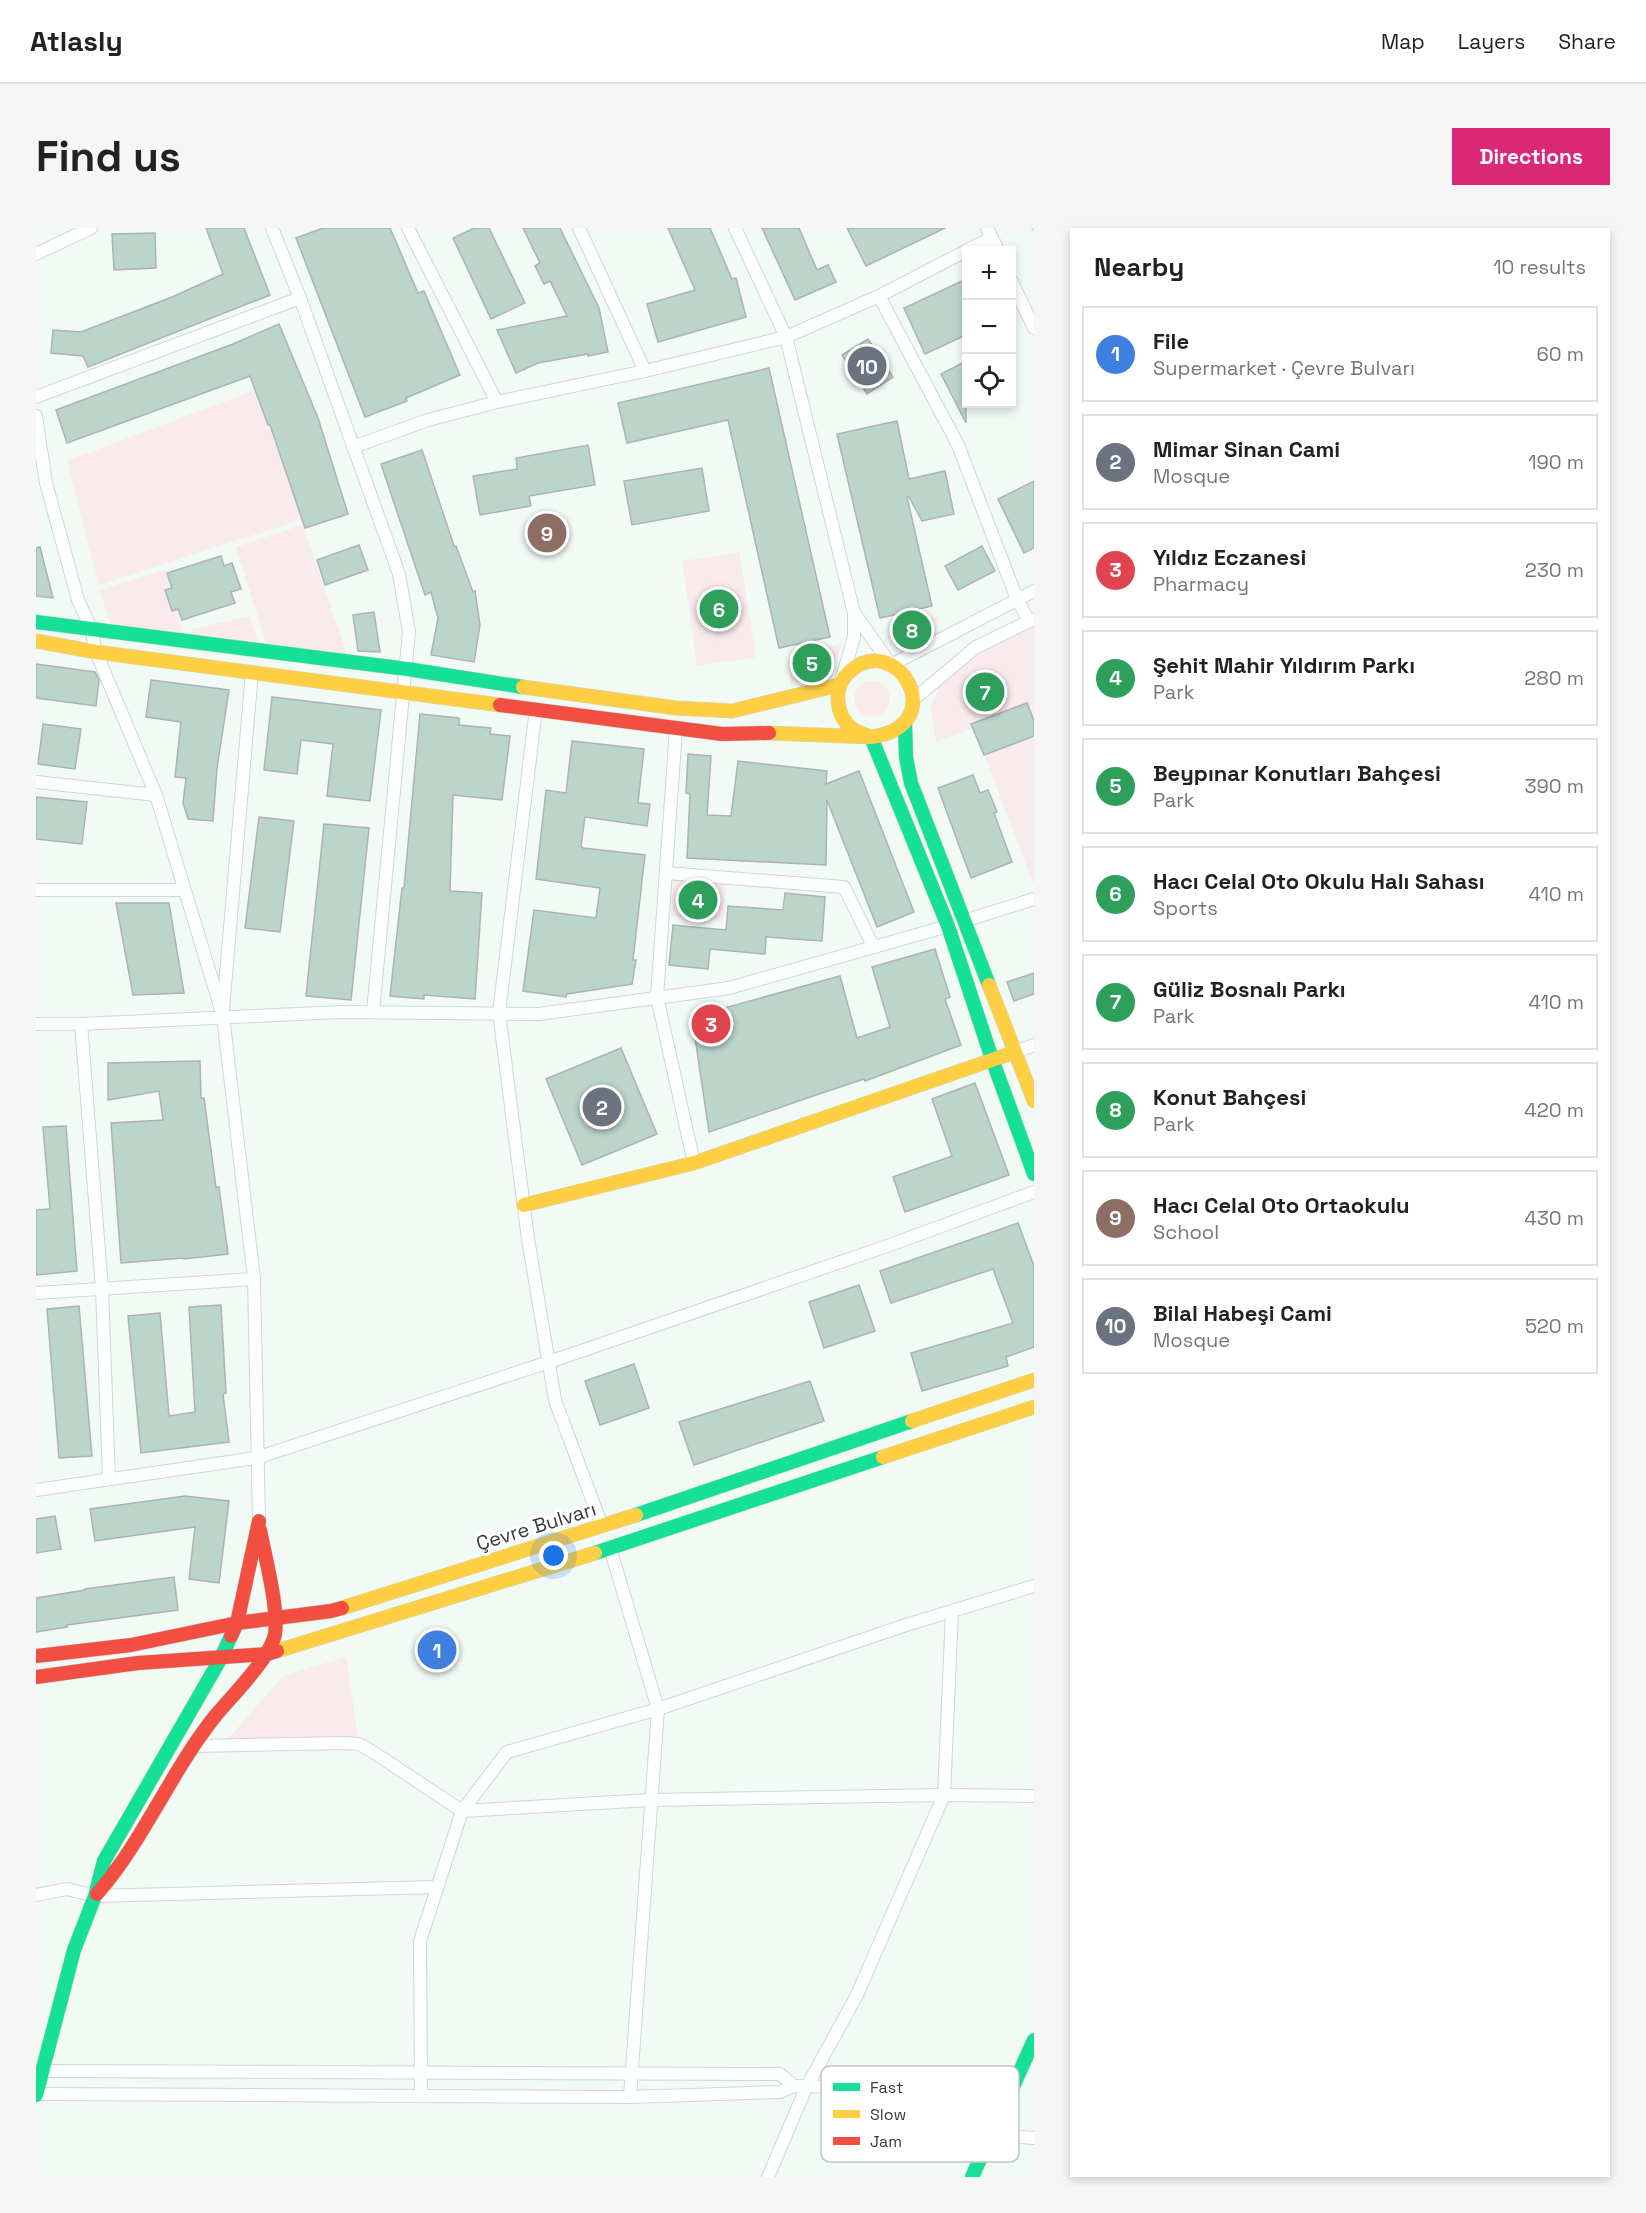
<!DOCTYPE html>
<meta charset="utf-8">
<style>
:root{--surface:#fff;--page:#f6f6f6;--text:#222;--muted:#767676;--line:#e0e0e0;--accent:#db2777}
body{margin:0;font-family:"Space Grotesk",sans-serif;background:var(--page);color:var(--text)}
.controls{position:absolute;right:18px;top:18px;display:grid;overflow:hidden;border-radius:0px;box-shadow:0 3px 9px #0003}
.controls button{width:54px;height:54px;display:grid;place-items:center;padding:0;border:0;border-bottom:2px solid var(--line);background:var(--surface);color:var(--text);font:30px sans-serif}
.you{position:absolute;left:518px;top:1328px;width:21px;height:21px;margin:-15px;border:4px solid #fff;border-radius:50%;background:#1a73e8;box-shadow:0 0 0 9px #1a73e833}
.badge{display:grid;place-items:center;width:39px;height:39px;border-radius:50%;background:var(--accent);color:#fff;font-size:20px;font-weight:700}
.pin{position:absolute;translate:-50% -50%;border:3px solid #fff;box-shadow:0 2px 6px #0006}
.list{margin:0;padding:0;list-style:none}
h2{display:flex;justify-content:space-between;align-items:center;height:78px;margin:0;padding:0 24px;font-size:26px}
h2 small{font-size:20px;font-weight:400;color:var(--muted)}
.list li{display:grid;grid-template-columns:39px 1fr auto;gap:18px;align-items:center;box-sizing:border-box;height:96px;margin:0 12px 12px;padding:0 12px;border:2px solid var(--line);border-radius:0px}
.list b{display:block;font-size:22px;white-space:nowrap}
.list p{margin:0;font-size:20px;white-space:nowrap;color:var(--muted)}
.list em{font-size:20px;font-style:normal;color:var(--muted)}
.icon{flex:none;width:33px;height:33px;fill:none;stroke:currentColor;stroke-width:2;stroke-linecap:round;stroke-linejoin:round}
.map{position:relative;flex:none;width:998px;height:1949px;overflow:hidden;border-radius:0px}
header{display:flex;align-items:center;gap:36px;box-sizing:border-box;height:84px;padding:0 30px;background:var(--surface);border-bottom:2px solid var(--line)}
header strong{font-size:28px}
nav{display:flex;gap:33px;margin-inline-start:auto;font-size:21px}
.intro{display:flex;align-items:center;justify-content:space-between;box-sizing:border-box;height:144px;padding:0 36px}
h1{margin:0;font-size:42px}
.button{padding:15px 27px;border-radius:0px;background:var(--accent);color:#fff;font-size:21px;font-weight:700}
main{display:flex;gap:36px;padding:0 36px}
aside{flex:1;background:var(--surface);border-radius:0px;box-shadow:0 3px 9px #0003}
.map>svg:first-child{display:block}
</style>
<header>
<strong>Atlasly</strong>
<nav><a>Map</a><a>Layers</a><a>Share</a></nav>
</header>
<div class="intro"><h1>Find us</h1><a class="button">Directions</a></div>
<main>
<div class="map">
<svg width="998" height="1949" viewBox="0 0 998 1949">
<rect width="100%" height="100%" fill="#f2faf6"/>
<g fill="#f8eaed">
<path d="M222,161L267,291L63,357L31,233Z"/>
<path d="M267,297L311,427L231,417L200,319Z"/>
<path d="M703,324L720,429L661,438L646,333Z"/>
<path d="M130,341L147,407L74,395L64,362Z"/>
<path d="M214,388L222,416L156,407V401Z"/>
<path d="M903,389L887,405L864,412L859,398Z"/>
<path d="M998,397V477L900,514L895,480L905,451L941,423Z"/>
<path d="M807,415L797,438L779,450L755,456L753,431Z"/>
<circle cx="836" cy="471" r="18"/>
<path d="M998,480V657L939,503Z"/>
<path d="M637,652L690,656L687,693L635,688Z"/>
<path d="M310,1429L322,1509L191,1512L247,1448Z"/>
</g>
<g fill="#bbd5cb" stroke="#adb3b0" stroke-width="1.5">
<path d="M170,0H208L234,67L52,139L47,128L15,125L17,102L45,104L136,69L187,46Z"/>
<path d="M287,0H354L382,65L388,63L424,147L370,170L371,173L329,189L260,10Z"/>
<path d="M438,0H453L489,75L455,91L417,10Z"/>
<path d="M487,0H524L563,80L572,124L552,128V126L502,135L480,145L461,102L531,88L514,53L508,56L499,38L504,35Z"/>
<path d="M632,0H674L696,51L700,50L710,89L622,114L611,76L659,62Z"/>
<path d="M726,0H763L781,42L792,37L800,54L759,72Z"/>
<path d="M811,0H909L830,38Z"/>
<path d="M119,5L120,40L78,42L76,6Z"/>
<path d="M926,53L930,64V107L889,126L868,80Z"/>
<path d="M243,96L282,190L312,286L269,300L234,197H232L214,148L31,215L20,182L197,116Z"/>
<path d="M832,111L857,149L831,166L806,127Z"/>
<path d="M930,133V195L905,146Z"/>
<path d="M733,140L794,409L743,420L692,192L591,215L582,175Z"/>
<path d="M861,193L873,251L909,243L918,286L886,293L873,269H871L896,378L844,390L801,206Z"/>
<path d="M552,217L559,257L493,268L495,278L444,287L437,248L481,241L480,230Z"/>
<path d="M386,222L418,318H420L437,364L439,363L444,397L438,434L395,427L402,390L395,364L389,367L345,236Z"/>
<path d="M666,240L673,283L596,297L588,253Z"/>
<path d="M998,253V320L988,325L962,271Z"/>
<path d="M323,317L332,342L289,357L281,332Z"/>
<path d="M946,318L959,343L922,362L909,338Z"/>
<path d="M4,319L17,370L0,368V320Z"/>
<path d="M185,328L188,338L196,335L205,361L195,364L199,375L146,392L142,381L136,383L129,362L136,360L131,345Z"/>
<path d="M338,384L344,424L322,423L317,387Z"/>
<path d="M0,436L59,444L63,452L60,478L0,470Z"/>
<path d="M115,452L193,462L181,540L177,593L152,591L147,575L150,550L139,549L145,494L110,489Z"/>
<path d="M236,469L345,482L334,573L291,568L297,516L265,512L261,546L228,542Z"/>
<path d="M991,475L998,493V508L948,527L935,496Z"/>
<path d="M384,486L423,490V497L455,500L454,506L474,508L466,572L417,567L414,663L446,665L439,771L388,767V771L354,768L366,660H368Z"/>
<path d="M7,496L45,501L39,541L2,536Z"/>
<path d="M536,513L608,521L602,575L614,576L611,598L549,589L545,618L547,620L609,627L597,732H600L596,756L531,766L530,769L487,763L498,682L560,690L564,660L500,651L510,562L530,565Z"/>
<path d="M652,526L675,528L671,587L695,588L702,533L791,543L790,556L823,543L878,684L841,699L791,572L790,637L651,630L654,566L650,565Z"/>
<path d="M937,547L944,565L952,562L961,584L958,585L976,634L935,650L902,560Z"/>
<path d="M0,569L51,574L46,616L0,611Z"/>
<path d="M223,589L258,593L244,704L209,700Z"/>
<path d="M288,596L333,600L315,772L270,768Z"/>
<path d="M749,665L789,669L786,713L730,709L729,726L674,721L672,741L633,737L637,697L690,702L692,678L747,682Z"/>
<path d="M80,675H133L148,765L97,767Z"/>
<path d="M899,721L914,769L909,771L925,817L829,853L828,851L783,866L673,904L656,789L804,748L821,810L854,799L836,739Z"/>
<path d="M998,745V766L978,773L971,754Z"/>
<path d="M585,820L621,906L546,937L510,851Z"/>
<path d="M164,833L165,870H168L180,959H183L192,1026L148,1031V1030L85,1035L75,895L127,892L123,863L72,872V835Z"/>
<path d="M939,855L973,947L869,984L857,949L916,928L896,871Z"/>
<path d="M30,898L41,1043L0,1047V982L14,981L7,899Z"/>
<path d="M982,995L998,1038V1119L970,1129L972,1138L886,1163L875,1125L977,1095L957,1041L855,1075L844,1043Z"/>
<path d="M823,1057L839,1103L788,1120L773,1074Z"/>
<path d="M185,1077L190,1165L187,1166L193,1214L105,1225L92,1088L124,1085L133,1188L159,1184L153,1079Z"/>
<path d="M43,1078L56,1228L23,1230L11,1081Z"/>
<path d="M598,1136L613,1180L564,1197L549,1153Z"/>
<path d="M774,1153L788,1193L658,1237L643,1194Z"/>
<path d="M149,1268L193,1273L183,1355L153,1351L159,1299L59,1313L54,1281Z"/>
<path d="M19,1288L25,1321L0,1325V1291Z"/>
<path d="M138,1349L142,1382L31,1397V1399L0,1404V1370L49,1362V1361Z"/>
</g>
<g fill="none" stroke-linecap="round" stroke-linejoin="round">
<g stroke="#cfd6d3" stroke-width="14">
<g id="street">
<path d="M236,0L264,70L363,346L373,404L337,784"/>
<path d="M372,0L461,174"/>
<path d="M543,0L609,143"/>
<path d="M699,0L750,109L818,385V409L806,450"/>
<path d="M951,0L962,22"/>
<path d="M931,22L956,10"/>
<path d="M0,26L55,0"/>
<path d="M975,52L998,100"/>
<path d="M843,68L922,217L981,371L993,393"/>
<path d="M0,169L264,70"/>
<path d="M0,188L10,255L42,372L55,400L60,424L120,567L187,788L218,1051L223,1293"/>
<path d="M317,219L392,192L461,174L609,143L750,109L843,68L930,23"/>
<path d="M819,386L855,437L998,363"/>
<path d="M877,472L940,419L998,391"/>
<path d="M500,481L463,785L492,1011L519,1172L566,1298"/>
<path d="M640,501L621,769L658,935"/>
<path d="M0,554L120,567"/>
<path d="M630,645L808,659L837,718"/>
<path d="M0,662H148"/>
<path d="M187,781L216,444"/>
<path d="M0,796H45L304,784L503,786L693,760L912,698L998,671"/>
<path d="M45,796L66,1061L73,1251"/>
<path d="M979,824L998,817"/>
<path d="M0,1065L218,1051"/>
<path d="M0,1262L220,1230L513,1134L854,1017L998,964"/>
<path d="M574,1320L622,1481L870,1397L998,1358"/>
<path d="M158,1518L308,1515L323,1516L337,1524L426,1583L614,1572L908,1567L998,1568"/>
<path d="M0,1667L31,1661L59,1668L401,1659"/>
<path d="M6,1843L744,1846L758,1858"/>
<path d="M0,1866L594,1869L744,1864L758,1858L975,1863"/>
<path d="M385,1868L384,1713L426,1583L471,1524L622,1481L594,1869"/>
<path d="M955,1907L998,1910"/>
<path d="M732,1949L770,1860L821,1767L908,1567L916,1384"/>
</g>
</g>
<g stroke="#cfd6d3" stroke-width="15">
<g id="fast">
<path d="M0,394L371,441L487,459"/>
<path d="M869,495L870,529L875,555L953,757"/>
<path d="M835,509L912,698L956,831L998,946"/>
<path d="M600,1287L876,1193"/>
<path d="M559,1325L847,1229"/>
<path d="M0,1867L38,1722L59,1668L68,1633L185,1430L195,1408"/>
<path d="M936,1949L998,1812"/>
</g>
</g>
<g stroke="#cfd6d3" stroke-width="15">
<g id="slow">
<path d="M0,413L60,424L464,477"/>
<path d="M487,459L640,480L696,483L803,457"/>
<path d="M733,505L835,509C918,498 860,399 812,445C796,461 800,490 818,502C823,505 830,507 835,509"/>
<path d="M953,757L998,873"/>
<path d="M488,977L658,935L979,824"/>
<path d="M876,1193L998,1152"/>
<path d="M847,1229L998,1179"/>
<path d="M306,1380L600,1287"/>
<path d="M241,1423L559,1325"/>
</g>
</g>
<g stroke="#cfd6d3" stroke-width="15">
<g id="jam">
<path d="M464,477L686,506L733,505"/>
<path d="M195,1408L201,1395L223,1293"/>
<path d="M0,1428L95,1417L201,1395L295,1383L306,1380"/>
<path d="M0,1449L102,1435L231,1426L241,1423"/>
<path d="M61,1666C108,1612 135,1543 180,1487C196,1468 235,1429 239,1406C243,1381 229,1329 224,1302"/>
</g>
</g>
<path stroke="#dee0e0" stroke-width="3" stroke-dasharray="4.5 4.5" stroke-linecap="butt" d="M996,0L998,3"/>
<use href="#street" stroke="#fdfefe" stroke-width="12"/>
<use href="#fast" stroke="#16e098" stroke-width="14"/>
<use href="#slow" stroke="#ffcf43" stroke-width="14"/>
<use href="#jam" stroke="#f24e42" stroke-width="14"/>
</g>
<g text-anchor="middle" stroke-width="6" stroke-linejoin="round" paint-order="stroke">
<g font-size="20" fill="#363c39" stroke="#fff">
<text transform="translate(500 1298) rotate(-17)" y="7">Çevre Bulvarı</text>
</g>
</g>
<rect x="785" y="1838" width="198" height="96" rx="9" fill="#fff" stroke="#c3c4c4" stroke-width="1.5"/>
<rect x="797" y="1855" width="27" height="8" fill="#16e098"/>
<rect x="797" y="1882" width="27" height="8" fill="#ffcf43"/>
<rect x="797" y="1909" width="27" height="8" fill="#f24e42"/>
<g font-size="16" fill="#363c39">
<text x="834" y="1865">Fast</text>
<text x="834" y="1892">Slow</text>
<text x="834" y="1919">Jam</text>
</g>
</svg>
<div class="controls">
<button>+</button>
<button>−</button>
<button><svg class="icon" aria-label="locate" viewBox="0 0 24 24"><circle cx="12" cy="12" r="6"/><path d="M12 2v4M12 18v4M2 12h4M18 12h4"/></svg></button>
</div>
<div class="you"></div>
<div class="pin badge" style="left:401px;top:1422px;background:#3f7fe0">1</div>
<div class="pin badge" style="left:566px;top:879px;background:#6b7280">2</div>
<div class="pin badge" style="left:675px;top:796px;background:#e0444e">3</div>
<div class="pin badge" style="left:662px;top:672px;background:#2e9e5b">4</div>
<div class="pin badge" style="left:776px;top:435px;background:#2e9e5b">5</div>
<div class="pin badge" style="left:683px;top:381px;background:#2e9e5b">6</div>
<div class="pin badge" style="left:949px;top:464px;background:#2e9e5b">7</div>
<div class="pin badge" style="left:876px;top:402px;background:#2e9e5b">8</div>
<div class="pin badge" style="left:511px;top:305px;background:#8d6e63">9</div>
<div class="pin badge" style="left:831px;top:138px;background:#6b7280">10</div>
</div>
<aside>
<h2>Nearby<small>10 results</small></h2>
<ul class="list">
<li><span class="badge" style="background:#3f7fe0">1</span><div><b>File</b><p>Supermarket · Çevre Bulvarı</p></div><em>60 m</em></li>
<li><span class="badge" style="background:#6b7280">2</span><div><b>Mimar Sinan Cami</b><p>Mosque</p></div><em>190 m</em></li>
<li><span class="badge" style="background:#e0444e">3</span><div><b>Yıldız Eczanesi</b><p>Pharmacy</p></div><em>230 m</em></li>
<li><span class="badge" style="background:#2e9e5b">4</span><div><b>Şehit Mahir Yıldırım Parkı</b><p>Park</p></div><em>280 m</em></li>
<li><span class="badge" style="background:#2e9e5b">5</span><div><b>Beypınar Konutları Bahçesi</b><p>Park</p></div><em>390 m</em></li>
<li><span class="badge" style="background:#2e9e5b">6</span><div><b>Hacı Celal Oto Okulu Halı Sahası</b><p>Sports</p></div><em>410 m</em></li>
<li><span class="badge" style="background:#2e9e5b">7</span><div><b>Güliz Bosnalı Parkı</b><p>Park</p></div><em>410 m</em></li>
<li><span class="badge" style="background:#2e9e5b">8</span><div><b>Konut Bahçesi</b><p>Park</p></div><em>420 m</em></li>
<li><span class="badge" style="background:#8d6e63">9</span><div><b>Hacı Celal Oto Ortaokulu</b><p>School</p></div><em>430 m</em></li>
<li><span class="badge" style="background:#6b7280">10</span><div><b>Bilal Habeşi Cami</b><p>Mosque</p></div><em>520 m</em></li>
</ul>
</aside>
</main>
